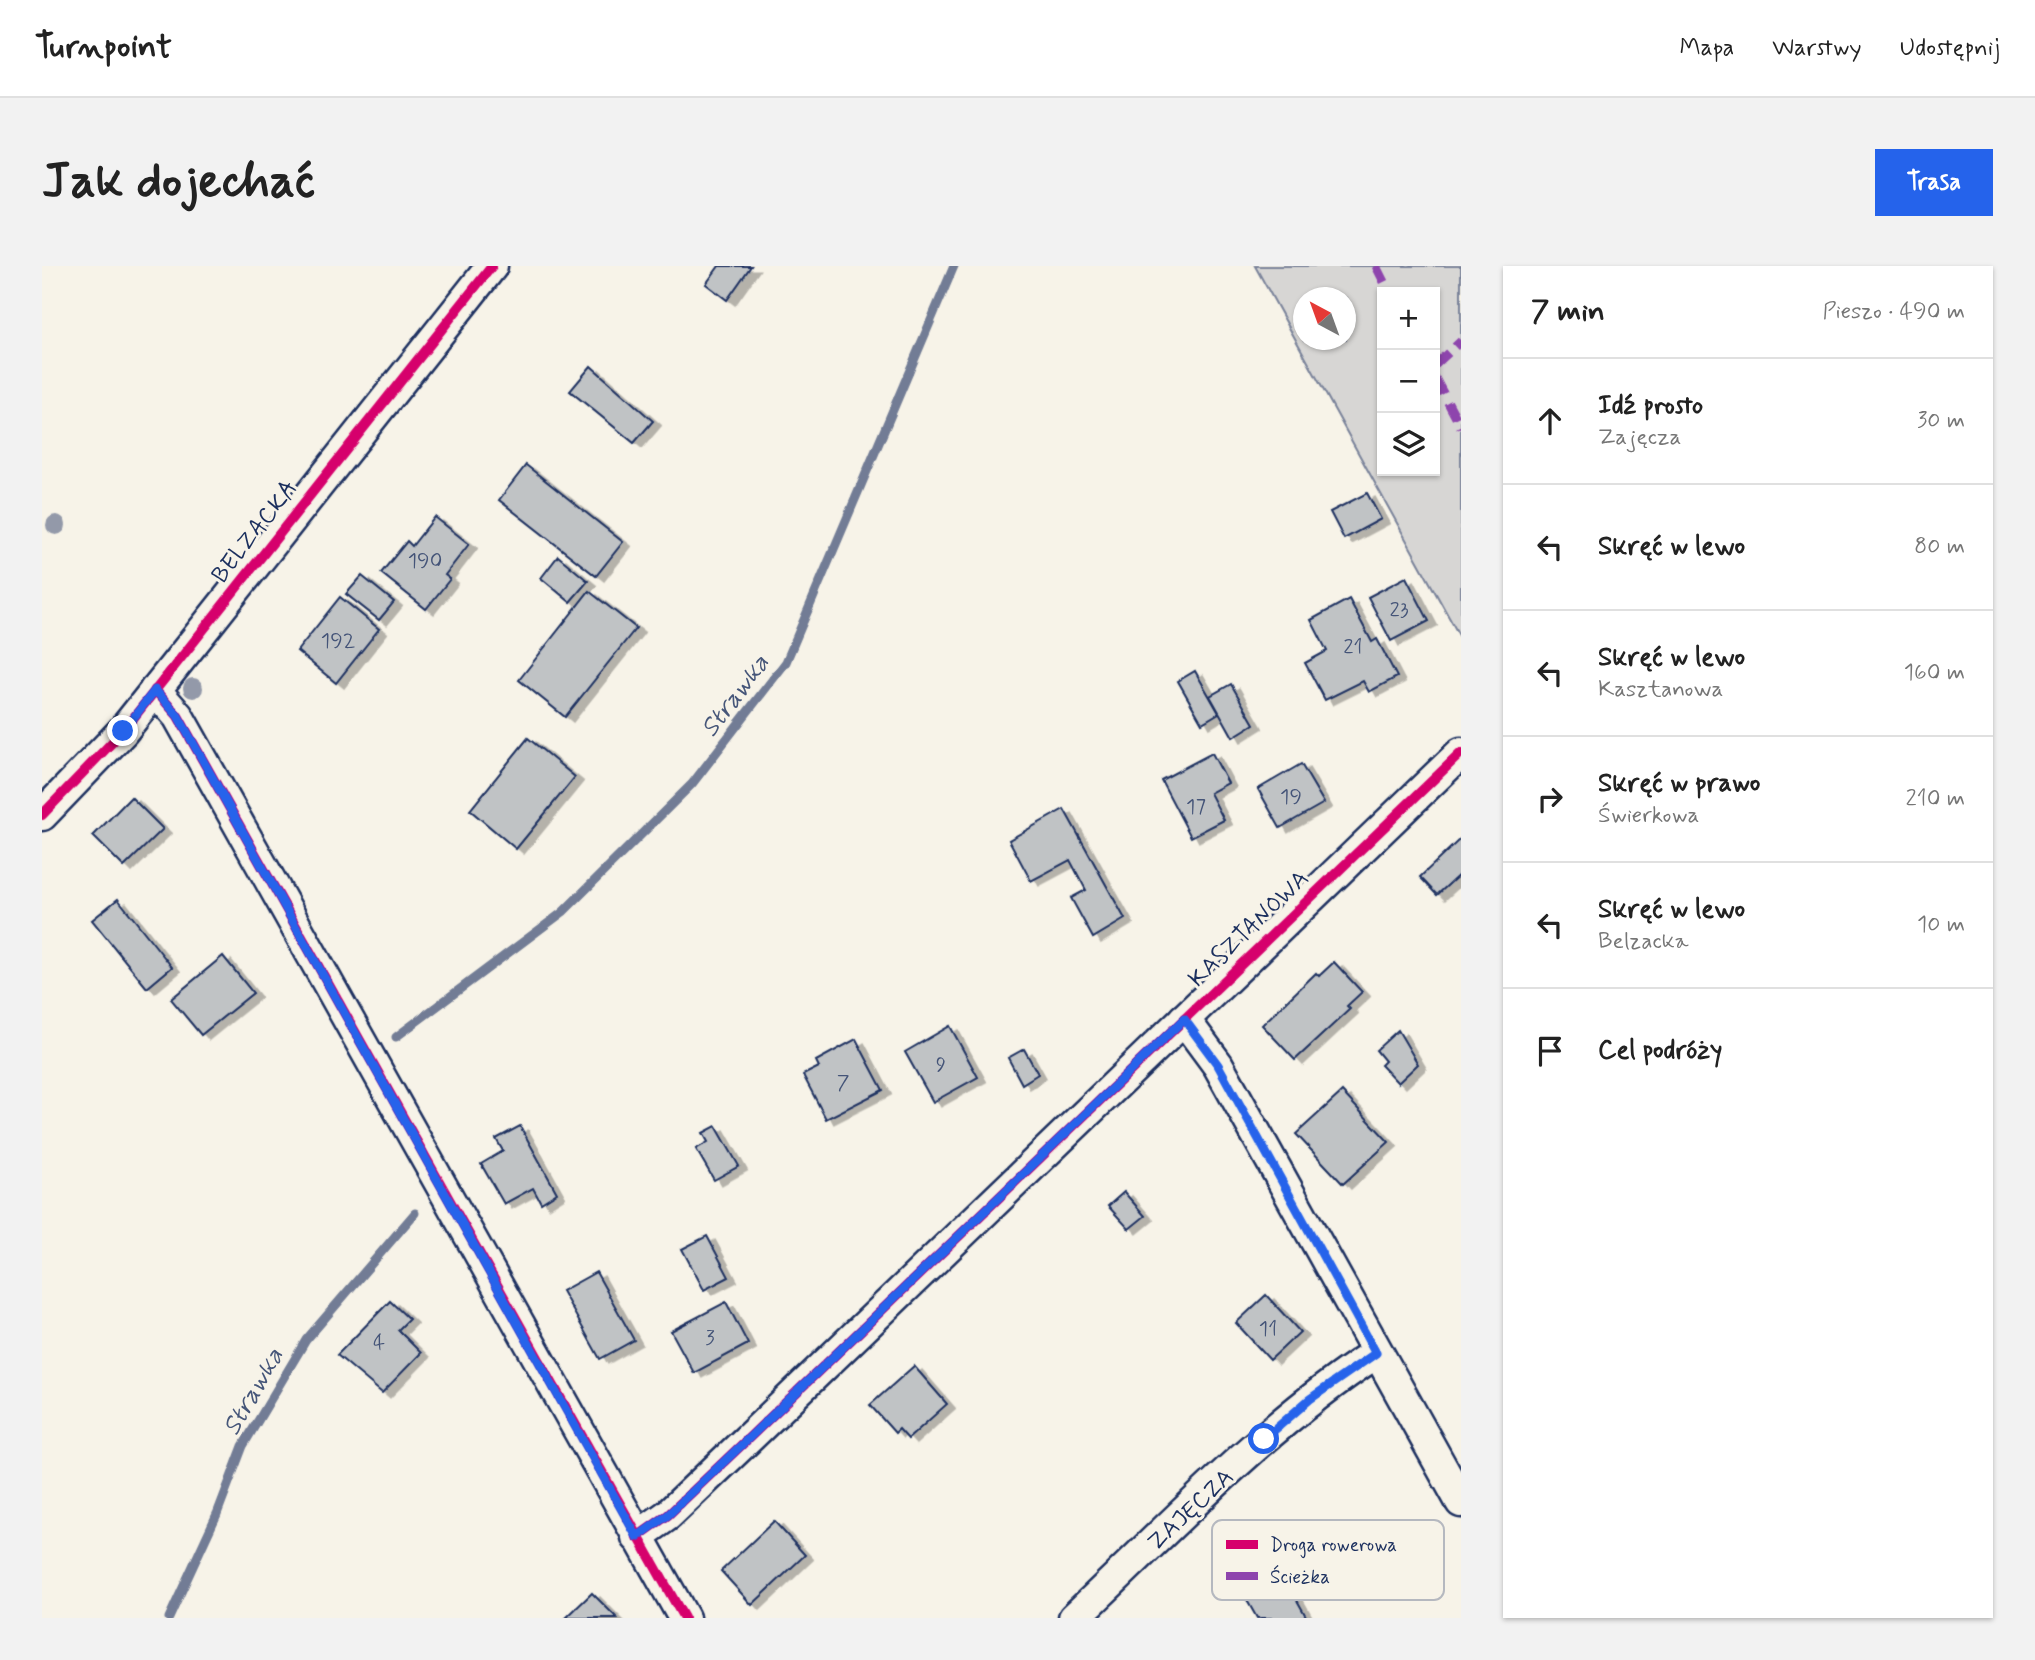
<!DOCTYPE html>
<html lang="pl">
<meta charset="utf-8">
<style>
:root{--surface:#fff;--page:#f2f2f2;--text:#222;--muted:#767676;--line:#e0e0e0;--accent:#2563eb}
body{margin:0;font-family:Mynerve,sans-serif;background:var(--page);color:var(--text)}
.controls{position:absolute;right:21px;top:21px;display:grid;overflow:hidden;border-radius:0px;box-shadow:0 2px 5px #0004}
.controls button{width:63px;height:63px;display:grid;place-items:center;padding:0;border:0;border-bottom:2px solid var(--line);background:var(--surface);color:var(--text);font:35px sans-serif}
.compass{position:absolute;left:1251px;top:21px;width:63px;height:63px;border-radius:50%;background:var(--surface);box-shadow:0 2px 5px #0004;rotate:319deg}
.stop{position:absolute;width:21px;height:21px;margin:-16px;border:5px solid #2563eb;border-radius:50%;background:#fff}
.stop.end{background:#2563eb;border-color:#fff;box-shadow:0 2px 7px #0008}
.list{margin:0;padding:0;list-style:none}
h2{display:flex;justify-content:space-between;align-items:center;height:91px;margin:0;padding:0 28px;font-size:30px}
h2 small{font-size:23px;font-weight:400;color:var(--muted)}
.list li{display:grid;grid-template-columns:46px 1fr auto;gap:21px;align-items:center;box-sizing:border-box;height:126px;padding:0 28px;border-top:2px solid var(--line)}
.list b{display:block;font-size:26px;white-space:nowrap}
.list p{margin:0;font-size:23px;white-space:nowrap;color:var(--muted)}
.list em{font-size:23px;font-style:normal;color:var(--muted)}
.icon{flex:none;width:38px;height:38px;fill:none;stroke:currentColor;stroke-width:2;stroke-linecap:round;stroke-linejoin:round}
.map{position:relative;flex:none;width:1419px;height:1352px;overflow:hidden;border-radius:0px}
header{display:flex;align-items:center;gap:42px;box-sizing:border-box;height:98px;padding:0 35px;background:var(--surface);border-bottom:2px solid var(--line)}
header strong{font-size:33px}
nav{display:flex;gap:38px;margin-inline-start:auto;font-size:24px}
.intro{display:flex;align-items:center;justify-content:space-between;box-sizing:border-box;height:168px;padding:0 42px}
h1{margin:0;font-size:49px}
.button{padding:18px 32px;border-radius:0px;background:var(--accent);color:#fff;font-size:24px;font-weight:700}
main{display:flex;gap:42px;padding:0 42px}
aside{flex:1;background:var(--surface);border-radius:0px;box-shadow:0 2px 5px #0004}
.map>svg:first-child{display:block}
</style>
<header>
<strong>Turnpoint</strong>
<nav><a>Mapa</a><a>Warstwy</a><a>Udostępnij</a></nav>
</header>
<div class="intro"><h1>Jak dojechać</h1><a class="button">Trasa</a></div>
<main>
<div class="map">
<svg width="1419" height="1352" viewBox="0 0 1419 1352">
<defs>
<filter id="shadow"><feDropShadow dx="8" dy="4.5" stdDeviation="0" flood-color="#0004"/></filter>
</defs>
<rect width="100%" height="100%" fill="#f7f3e8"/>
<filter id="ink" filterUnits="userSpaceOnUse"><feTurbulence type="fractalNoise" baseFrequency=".0143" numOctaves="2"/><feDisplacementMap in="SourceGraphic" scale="14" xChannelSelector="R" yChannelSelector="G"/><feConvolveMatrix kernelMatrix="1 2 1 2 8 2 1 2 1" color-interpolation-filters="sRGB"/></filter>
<g filter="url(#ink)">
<path fill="#d7d6d4" stroke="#798299" stroke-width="2" fill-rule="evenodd" d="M1213,0H1419V373ZM1340,26H1393V205H1340ZM1262,32H1304V74H1262Z"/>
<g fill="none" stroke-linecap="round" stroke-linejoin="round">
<g stroke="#727c95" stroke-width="9">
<path d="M354,771L521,646L650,518L744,396L912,0"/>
<path d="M127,1352L175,1248L201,1180L264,1074L373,947"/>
</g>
</g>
<g fill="#c0c3c5" stroke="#1b2f5e" stroke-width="2" filter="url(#shadow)">
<path d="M677,0H709L685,34L664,18Z"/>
<path d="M549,100L611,155L592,177L528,125Z"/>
<path d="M484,199L581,276L554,310L457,234Z"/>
<path d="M1325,227L1339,253L1302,273L1288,246Z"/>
<path d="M393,251L427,278L403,309L408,313L384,343L339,307L365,275L370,280Z"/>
<path d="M516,290L546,315L528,336L499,312Z"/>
<path d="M320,310L352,336L337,354L304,328Z"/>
<path d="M1364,311L1387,355L1349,375L1326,331Z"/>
<path d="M547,325L594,362L523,451L477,414Z"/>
<path d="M298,331L337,363L294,417L255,385Z"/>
<path d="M1307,333L1330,376L1335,373L1355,411L1327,426L1321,415L1283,434L1263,397L1285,385L1269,354Z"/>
<path d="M1153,405L1177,447L1160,457L1136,415Z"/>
<path d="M1189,418L1212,458L1191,471L1168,430Z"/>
<path d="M486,472L533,511L474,583L428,544Z"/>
<path d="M1170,487L1186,517L1168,527L1182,554L1149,571L1119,514Z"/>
<path d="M1259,498L1282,537L1238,562L1216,523Z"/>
<path d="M89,531L121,563L82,601L51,570Z"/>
<path d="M1022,543L1083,653L1051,672L1029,632L1044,624L1028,594L989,615L967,574Z"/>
<path d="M1419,572V607L1395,629L1378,611Z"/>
<path d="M76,633L130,701L105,722L50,654Z"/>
<path d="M181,690L211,727L159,769L129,733Z"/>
<path d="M1292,696L1320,726L1305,740L1308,743L1253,794L1220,759L1274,707L1277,710Z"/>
<path d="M908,760L936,811L891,836L863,786Z"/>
<path d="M1356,764L1376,798L1356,817L1339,799L1343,795L1334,784Z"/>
<path d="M814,773L841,824L784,853L761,809L777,801L774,795Z"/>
<path d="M982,783L996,808L980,818L966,792Z"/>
<path d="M1300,826L1347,876L1301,918L1254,868Z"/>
<path d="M478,860L515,927L499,937L491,922L462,938L439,898L461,885L454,873Z"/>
<path d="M674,860L697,900L672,914L654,883L666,876L661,867Z"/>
<path d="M1082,926L1103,950L1087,963L1066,940Z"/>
<path d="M665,970L687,1011L662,1024L640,983Z"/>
<path d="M554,1006L592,1074L558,1093L520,1025Z"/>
<path d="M1224,1029L1258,1066L1228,1094L1194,1057Z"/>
<path d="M348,1035L367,1053L356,1064L379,1087L340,1127L295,1089Z"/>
<path d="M684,1036L706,1078L652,1107L629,1065Z"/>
<path d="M872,1100L905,1138L866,1173L857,1163L853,1167L828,1139Z"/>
<path d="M732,1255L763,1289L710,1339L679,1305Z"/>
<path d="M1228,1286L1265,1352H1215L1190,1308Z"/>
<path d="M550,1327L575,1352H524Z"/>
</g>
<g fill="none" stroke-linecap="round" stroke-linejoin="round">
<g stroke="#1b2f5e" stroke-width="35">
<g id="street">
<path d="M113,424L136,450L642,1352"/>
<path d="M0,549L81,465L450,0"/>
<path d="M1142,753L1176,799L1419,1236"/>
<path d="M595,1271L626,1249L709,1170L1419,487"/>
<path d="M1032,1352C1129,1261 1222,1160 1334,1087"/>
</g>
</g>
<use href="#street" stroke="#f7f3e8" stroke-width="30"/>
<g stroke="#8e44ad" stroke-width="9" stroke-dasharray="18 9" stroke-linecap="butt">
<path d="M1334,0L1347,26"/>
<path d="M1393,99L1419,75"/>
<path d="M1393,112L1419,161"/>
</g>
<g stroke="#f7f3e8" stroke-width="15">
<g id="cycleway">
<path d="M113,424L136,450L642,1352"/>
<path d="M0,549L81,465L450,0"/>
<path d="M595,1271L626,1249L709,1170L1419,487"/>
</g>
</g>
<use href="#cycleway" stroke="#d6006c" stroke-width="10"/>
</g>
<g fill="#9399a9">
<circle cx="14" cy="259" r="10"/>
<circle cx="151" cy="422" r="10"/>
</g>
</g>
<g fill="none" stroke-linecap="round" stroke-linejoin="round" filter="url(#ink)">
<path stroke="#2563eb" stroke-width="9" d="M81,465L113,424L136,450L595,1271L626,1249L709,1170L1142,753L1176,799L1334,1087L1268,1133L1222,1173"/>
</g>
<g text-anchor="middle" stroke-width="6" stroke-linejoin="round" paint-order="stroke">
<g font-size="21" fill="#445478">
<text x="383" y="301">190</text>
<text x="1357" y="350">23</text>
<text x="296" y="381">192</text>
<text x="1311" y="387">21</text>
<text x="1249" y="537">19</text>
<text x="1154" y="547">17</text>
<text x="899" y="805">9</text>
<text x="801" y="823">7</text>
<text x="1226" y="1069">11</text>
<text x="668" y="1078">3</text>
<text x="337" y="1083">4</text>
</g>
<g font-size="24" fill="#1b2f5e" stroke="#f7f3e8">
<text transform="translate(212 265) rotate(-52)" y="8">BELZACKA</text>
<text transform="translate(1206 662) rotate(-44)" y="8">KASZTANOWA</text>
<text transform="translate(1148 1243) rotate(-43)" y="8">ZAJĘCZA</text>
</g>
<g font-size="26" font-style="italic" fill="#465679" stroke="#f7f3e8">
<text transform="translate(692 429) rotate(-53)" y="9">Strawka</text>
<text transform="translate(210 1125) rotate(-60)" y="9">Strawka</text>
</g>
</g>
<rect x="1170" y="1254" width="232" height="80" rx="10" fill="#f7f3e8" stroke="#b5b8bf" stroke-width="2"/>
<rect x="1184" y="1274" width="32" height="9" fill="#d6006c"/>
<rect x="1184" y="1306" width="32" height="8" fill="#8e44ad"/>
<g font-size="19" fill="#1b2f5e">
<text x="1228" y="1285">Droga rowerowa</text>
<text x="1228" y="1317">Ścieżka</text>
</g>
</svg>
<div class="controls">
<button>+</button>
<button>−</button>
<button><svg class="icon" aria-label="layers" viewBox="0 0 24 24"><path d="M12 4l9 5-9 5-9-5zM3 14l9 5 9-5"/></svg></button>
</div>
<svg class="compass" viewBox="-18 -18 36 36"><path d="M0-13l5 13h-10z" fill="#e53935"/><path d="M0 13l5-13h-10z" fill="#767676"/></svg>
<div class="stop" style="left:1222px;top:1173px"></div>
<div class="stop end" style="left:81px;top:465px"></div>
</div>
<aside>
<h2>7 min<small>Pieszo · 490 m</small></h2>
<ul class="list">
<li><svg class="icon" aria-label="ahead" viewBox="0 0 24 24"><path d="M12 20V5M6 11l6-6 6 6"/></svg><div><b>Idź prosto</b><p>Zajęcza</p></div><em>30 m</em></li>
<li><svg class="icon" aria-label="left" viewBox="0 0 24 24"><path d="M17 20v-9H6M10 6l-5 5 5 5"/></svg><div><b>Skręć w lewo</b></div><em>80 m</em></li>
<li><svg class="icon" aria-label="left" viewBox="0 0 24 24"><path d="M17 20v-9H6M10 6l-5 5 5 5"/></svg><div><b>Skręć w lewo</b><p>Kasztanowa</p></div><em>160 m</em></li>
<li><svg class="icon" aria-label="right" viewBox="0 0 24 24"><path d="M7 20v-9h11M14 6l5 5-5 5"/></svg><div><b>Skręć w prawo</b><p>Świerkowa</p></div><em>210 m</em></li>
<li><svg class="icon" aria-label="left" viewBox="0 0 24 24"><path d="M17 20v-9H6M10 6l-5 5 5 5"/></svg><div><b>Skręć w lewo</b><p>Belzacka</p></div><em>10 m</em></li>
<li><svg class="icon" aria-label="arrive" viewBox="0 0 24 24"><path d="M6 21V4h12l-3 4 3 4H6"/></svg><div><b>Cel podróży</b></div></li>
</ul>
</aside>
</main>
